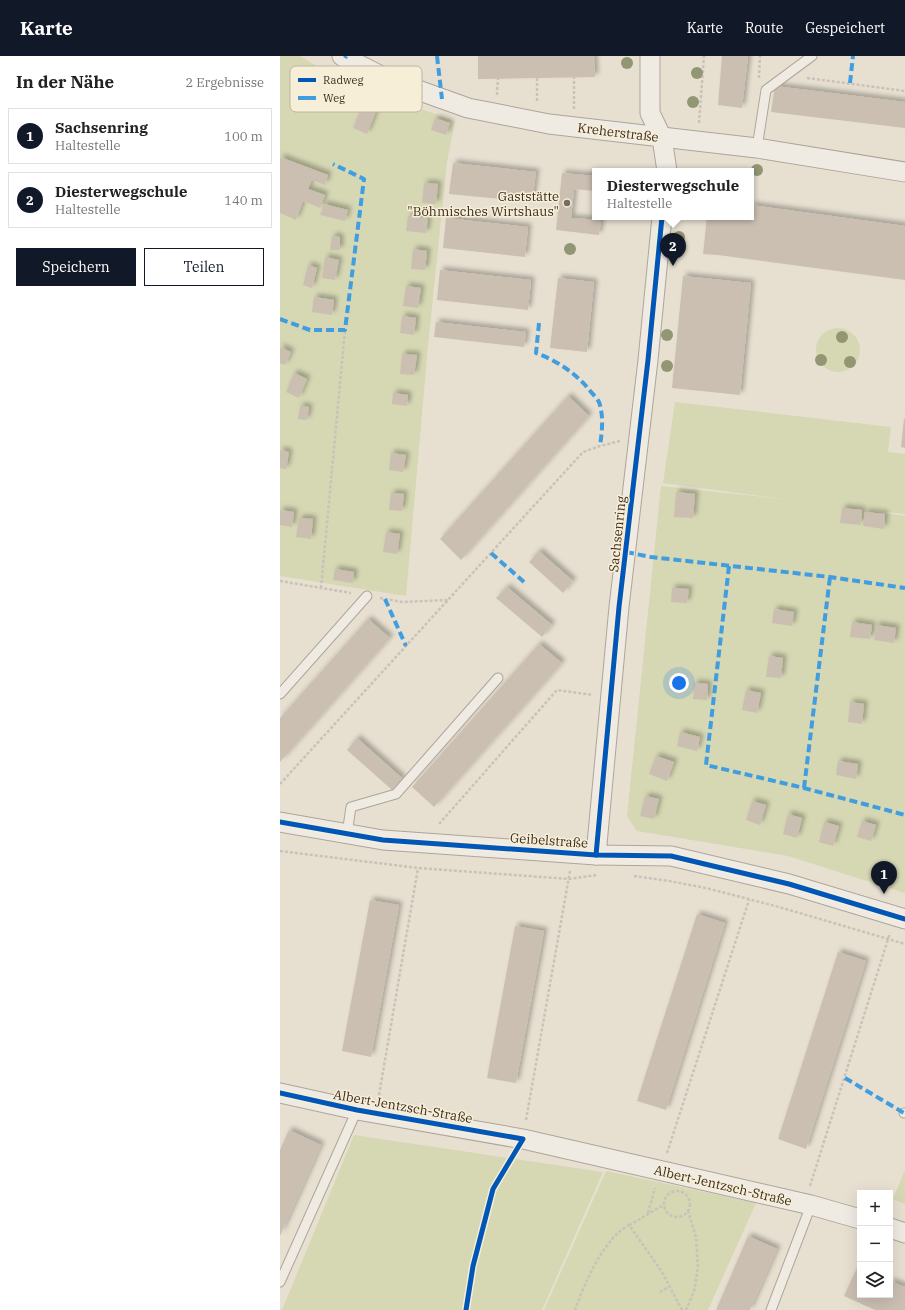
<!DOCTYPE html>
<html lang="de">
<meta charset="utf-8">
<style>
:root{--surface:#fff;--page:#f6f6f6;--text:#222;--muted:#767676;--line:#e0e0e0;--accent:#111827}
body{margin:0;font-family:"IBM Plex Serif",serif;background:var(--page);color:var(--text)}
.controls{position:absolute;right:12px;bottom:12px;display:grid;overflow:hidden;border-radius:0px;box-shadow:0 4px 16px #0002}
.controls button{width:36px;height:36px;display:grid;place-items:center;padding:0;border:0;border-bottom:1px solid var(--line);background:var(--surface);color:var(--text);font:20px sans-serif}
.you{position:absolute;left:399px;top:627px;width:14px;height:14px;margin:-10px;border:3px solid #fff;border-radius:50%;background:#1a73e8;box-shadow:0 0 0 6px #1a73e833}
.badge{display:grid;place-items:center;width:26px;height:26px;border-radius:50%;background:var(--accent);color:#fff;font-size:13px;font-weight:700}
.pin{position:absolute;translate:-50% -33px;filter:drop-shadow(0 1px 2px #0008)}
.pin::after{content:'';position:absolute;top:21px;width:14px;height:12px;background:inherit;clip-path:polygon(0 0,100% 0,50% 100%)}
.popup{position:absolute;left:312px;top:112px;width:162px;height:52px;box-sizing:border-box;display:grid;place-content:center;border-radius:0px;background:var(--surface);filter:drop-shadow(0 1px 3px #0005);font-size:13px;white-space:nowrap;color:var(--muted)}
.popup b{font-size:15px;color:var(--text)}
.popup::after{content:'';position:absolute;left:50%;top:100%;margin-left:-8px;border:8px solid transparent;border-top-color:var(--surface)}
.list{margin:0;padding:0;list-style:none}
h2{display:flex;justify-content:space-between;align-items:center;height:52px;margin:0;padding:0 16px;font-size:17px}
h2 small{font-size:13px;font-weight:400;color:var(--muted)}
.list li{display:grid;grid-template-columns:26px 1fr auto;gap:12px;align-items:center;box-sizing:border-box;height:56px;margin:0 8px 8px;padding:0 8px;border:1px solid var(--line);border-radius:0px}
.list b{display:block;font-size:15px;white-space:nowrap}
.list p{margin:0;font-size:13px;white-space:nowrap;color:var(--muted)}
.list em{font-size:13px;font-style:normal;color:var(--muted)}
.actions{display:flex;gap:8px;padding:12px 16px}
.actions a{flex:1;padding:9px 0;border:1px solid var(--accent);border-radius:0px;text-align:center;font-size:14px;color:var(--accent)}
.actions .main{background:var(--accent);color:#fff}
.icon{flex:none;width:22px;height:22px;fill:none;stroke:currentColor;stroke-width:2;stroke-linecap:round;stroke-linejoin:round}
.map{position:relative;flex:none;width:625px;height:1254px;overflow:hidden}
header{display:flex;align-items:center;gap:24px;box-sizing:border-box;height:56px;padding:0 20px;background:var(--accent);color:#fff}
header strong{font-size:19px}
nav{display:flex;gap:22px;margin-inline-start:auto;font-size:14px}
main{display:flex}
aside{flex:1;background:var(--surface)}
.map>svg:first-child{display:block}
</style>
<header>
<strong>Karte</strong>
<nav><a>Karte</a><a>Route</a><a>Gespeichert</a></nav>
</header>
<main>
<aside>
<h2>In der Nähe<small>2 Ergebnisse</small></h2>
<ul class="list">
<li><span class="badge">1</span><div><b>Sachsenring</b><p>Haltestelle</p></div><em>100 m</em></li>
<li><span class="badge">2</span><div><b>Diesterwegschule</b><p>Haltestelle</p></div><em>140 m</em></li>
</ul>
<div class="actions"><a class="main">Speichern</a><a>Teilen</a></div>
</aside>
<div class="map">
<svg width="625" height="1254" viewBox="0 0 625 1254">
<defs>
<filter id="shadow"><feDropShadow dx="3.5" dy="-3.5" stdDeviation="2" flood-color="#0004"/></filter>
</defs>
<rect width="100%" height="100%" fill="#e7e0d1"/>
<g fill="#d6d7b3">
<path d="M0,0H20L62,25L175,65L167,106L148,290L126,540L0,520Z"/>
<circle cx="558" cy="294" r="22"/>
<path d="M395,346L611,371L608,396L625,398V458L585,454L625,460V837L508,800L357,775L347,760L381,430L511,444L383,427Z"/>
<path d="M74,1079L323,1116L262,1254H2Z"/>
<path d="M326,1115L476,1147L428,1254H264Z"/>
<path d="M624,1116H625V1148L613,1143Z"/>
</g>
<g fill="#cbbfb2" filter="url(#shadow)">
<path d="M198,0H314L315,21L198,23Z"/>
<path d="M442,0H468L462,52L438,49Z"/>
<path d="M495,30L625,46V72L491,56Z"/>
<path d="M82,50L96,55L87,78L73,72Z"/>
<path d="M155,62L170,67L166,79L151,74Z"/>
<path d="M0,101L48,119L45,129L32,124L28,133L45,139L40,152L23,145L16,164L0,157Z"/>
<path d="M173,107L256,116L252,146L169,138Z"/>
<path d="M282,117L315,120V135L294,133L291,162L321,164L319,179L276,174Z"/>
<path d="M144,127L158,128L156,148L142,147Z"/>
<path d="M44,148L68,154L65,165L40,159Z"/>
<path d="M471,149L625,170V224L438,199L423,198L427,161H471Z"/>
<path d="M128,160L148,162L146,177L126,175Z"/>
<path d="M166,162L248,171L245,201L163,192Z"/>
<path d="M52,180L60,181V194H50Z"/>
<path d="M133,193L147,195L145,214L131,213Z"/>
<path d="M45,201L59,204L55,224L42,222Z"/>
<path d="M28,209L37,212L32,232L23,229Z"/>
<path d="M160,214L251,224L248,254L157,244Z"/>
<path d="M403,220L471,227L460,339L392,332Z"/>
<path d="M278,222L314,226L307,296L270,292Z"/>
<path d="M126,230L141,232L138,252L123,250Z"/>
<path d="M34,241L54,244L52,259L32,256Z"/>
<path d="M122,260L136,262L134,279L120,277Z"/>
<path d="M156,266L246,276L244,291L154,281Z"/>
<path d="M0,291L11,296L5,309L0,307Z"/>
<path d="M122,298L137,299L134,319L120,318Z"/>
<path d="M14,317L27,323L19,342L6,336Z"/>
<path d="M113,337L128,339L127,350L112,348Z"/>
<path d="M288,340L309,360L181,504L160,483Z"/>
<path d="M20,350L29,351L27,364L18,363Z"/>
<path d="M624,363H625V392L621,391Z"/>
<path d="M0,394L9,396L6,413L0,412Z"/>
<path d="M111,397L126,399L123,416L109,414Z"/>
<path d="M396,436L415,438L413,462L394,461Z"/>
<path d="M111,437L124,438L122,455L109,454Z"/>
<path d="M562,452L582,454L581,469L560,467Z"/>
<path d="M0,454L14,456L12,471L0,469Z"/>
<path d="M585,456L605,458L604,473L583,470Z"/>
<path d="M19,462L33,463L31,483L16,481Z"/>
<path d="M106,476L120,478L117,498L103,496Z"/>
<path d="M259,495L293,525L283,537L249,506Z"/>
<path d="M55,513L74,516L73,527L53,524Z"/>
<path d="M227,531L272,569L262,581L216,542Z"/>
<path d="M392,532L409,533L407,547L391,546Z"/>
<path d="M494,553L514,556L512,570L492,567Z"/>
<path d="M88,563L110,582L0,706V662Z"/>
<path d="M572,566L592,569L590,583L570,581Z"/>
<path d="M596,569L616,572L614,587L594,584Z"/>
<path d="M259,588L282,607L154,751L132,731Z"/>
<path d="M489,600L503,602L501,622L486,621Z"/>
<path d="M414,627L428,628L427,644L413,643Z"/>
<path d="M466,634L481,637L477,657L462,654Z"/>
<path d="M570,646L584,648L582,668L568,666Z"/>
<path d="M400,676L420,681L417,695L397,690Z"/>
<path d="M77,682L123,723L112,734L67,694Z"/>
<path d="M376,700L394,706L387,725L369,718Z"/>
<path d="M558,705L578,708L576,723L556,719Z"/>
<path d="M365,740L379,743L374,763L360,760Z"/>
<path d="M472,745L486,749L480,769L466,764Z"/>
<path d="M508,758L522,762L517,782L503,778Z"/>
<path d="M582,765L596,769L591,785L577,781Z"/>
<path d="M544,766L559,770L553,790L539,786Z"/>
<path d="M90,844L119,849L91,1001L62,995Z"/>
<path d="M417,858L445,867L386,1054L357,1045Z"/>
<path d="M235,870L264,875L236,1027L207,1022Z"/>
<path d="M558,896L586,905L526,1093L498,1083Z"/>
<path d="M9,1074L41,1089L0,1180V1094Z"/>
<path d="M468,1180L497,1193L470,1254H436Z"/>
<path d="M578,1210L580,1211V1239H610V1225L625,1231V1254H595L564,1240Z"/>
</g>
<g fill="none" stroke-linecap="round" stroke-linejoin="round">
<g stroke="#ada599" stroke-width="11">
<g id="lane">
<path d="M477,92L486,34L532,0"/>
<path d="M0,638L87,540"/>
<path d="M67,778L71,751L116,738L218,622"/>
<path d="M624,1057H625"/>
<path d="M0,1226L77,1054"/>
<path d="M491,1254L531,1149"/>
</g>
</g>
<g stroke="#ada599" stroke-width="21">
<g id="street">
<path d="M62,0L107,23L188,52L269,68L477,92L625,116"/>
<path d="M370,0V57L382,82L387,115"/>
<path d="M0,766L103,784L316,799L391,800L509,828L625,863"/>
<path d="M316,799L339,551L368,304L382,161"/>
<path d="M0,1037L77,1054L243,1083L531,1149L580,1163"/>
<path d="M610,1172L625,1177"/>
</g>
</g>
<g stroke="#c8c2b9" stroke-width="2.5" stroke-dasharray="3 2" stroke-linecap="butt">
<path d="M257,22V47"/>
<path d="M479,22L480,0"/>
<path d="M527,22L625,35"/>
<path d="M217,39L218,22"/>
<path d="M294,53V21"/>
<path d="M419,67L424,0"/>
<path d="M0,525L71,537"/>
<path d="M41,532L65,274"/>
<path d="M100,542L122,546L168,544"/>
<path d="M0,728L303,396L320,390L340,385"/>
<path d="M159,768L277,634L313,639"/>
<path d="M0,795L138,812L289,823L316,819"/>
<path d="M354,820L389,825L426,832L499,851L625,888"/>
<path d="M99,1039L138,812"/>
<path d="M246,1064L290,815"/>
<path d="M387,1097L469,844"/>
<path d="M530,1130L610,877"/>
<circle cx="397" cy="1148" r="13"/>
<path d="M368,1157L375,1132"/>
<path d="M349,1169C361,1163 372,1155 384,1149"/>
<path d="M380,1236L390,1230"/>
<path d="M186,1254L193,1210L213,1133L233,1100"/>
<path d="M295,1254C304,1229 319,1194 339,1176C342,1173 346,1171 349,1169L382,1216L402,1254"/>
<path d="M406,1254L414,1235L418,1212L416,1181L408,1155"/>
</g>
<use href="#lane" stroke="#efebe3" stroke-width="9"/>
<use href="#street" stroke="#efebe3" stroke-width="19"/>
<g stroke="#3f9de0" stroke-width="4" stroke-dasharray="8 4" stroke-linecap="butt">
<path d="M157,0L162,43"/>
<path d="M65,2L66,0"/>
<path d="M570,27L573,0"/>
<path d="M0,263L30,274H65L84,123L53,108"/>
<path d="M259,267L256,297C278,305 297,318 311,336C314,339 317,343 319,346C324,361 322,375 320,390"/>
<path d="M346,496L371,501L550,521L625,532"/>
<path d="M211,497L244,526"/>
<path d="M449,510L426,709L524,732L625,759"/>
<path d="M105,543L126,590"/>
<path d="M524,732L550,521"/>
<path d="M565,1022L624,1057"/>
</g>
<g stroke="#f7eed8" stroke-width="8">
<g id="cycleway">
<path d="M0,766L103,784L316,799L391,800L509,828L625,863"/>
<path d="M316,799L339,551L368,304L382,161"/>
<path d="M0,1037L77,1054L243,1083L213,1133L193,1210L186,1254"/>
</g>
</g>
<use href="#cycleway" stroke="#0057b8" stroke-width="5"/>
</g>
<g fill="#929673">
<circle cx="347" cy="7" r="6"/>
<circle cx="417" cy="17" r="6"/>
<circle cx="413" cy="46" r="6"/>
<circle cx="477" cy="114" r="6"/>
<circle cx="399" cy="181" r="6"/>
<circle cx="290" cy="193" r="6"/>
<circle cx="387" cy="279" r="6"/>
<circle cx="562" cy="281" r="6"/>
<circle cx="541" cy="304" r="6"/>
<circle cx="570" cy="306" r="6"/>
<circle cx="387" cy="310" r="6"/>
</g>
<circle fill="#786c5e" stroke="#f7eed8" stroke-width="1.5" cx="287" cy="147" r="4"/>
<g text-anchor="middle" stroke-width="3" stroke-linejoin="round" paint-order="stroke">
<g font-size="13" fill="#3d2e20" stroke="#f7eed8">
<text transform="translate(338 76) rotate(7)" y="5">Kreherstraße</text>
<text transform="translate(337 478) rotate(-84)" y="5">Sachsenring</text>
<text transform="translate(269 784) rotate(4)" y="5">Geibelstraße</text>
<text transform="translate(123 1050) rotate(10)" y="5">Albert-Jentzsch-Straße</text>
<text transform="translate(443 1129) rotate(13)" y="5">Albert-Jentzsch-Straße</text>
</g>
<g font-size="13" fill="#3d2e20" stroke="#f7eed8" text-anchor="end">
<text x="279" y="145">Gaststätte<tspan x="279" dy="15">"Böhmisches Wirtshaus"</tspan></text>
</g>
</g>
<rect x="10" y="10" width="132" height="46" rx="6" fill="#f7eed8" stroke="#bfb4a1" stroke-width="1"/>
<rect x="18" y="22" width="18" height="4" fill="#0057b8"/>
<rect x="18" y="40" width="18" height="4" fill="#3f9de0"/>
<g font-size="11" fill="#3d2e20">
<text x="43" y="28">Radweg</text>
<text x="43" y="46">Weg</text>
</g>
</svg>
<div class="controls">
<button>+</button>
<button>−</button>
<button><svg class="icon" aria-label="layers" viewBox="0 0 24 24"><path d="M12 4l9 5-9 5-9-5zM3 14l9 5 9-5"/></svg></button>
</div>
<div class="you"></div>
<div class="pin badge" style="left:604px;top:838px">1</div>
<div class="pin badge" style="left:393px;top:210px">2</div>
<div class="popup"><b>Diesterwegschule</b>Haltestelle</div>
</div>
</main>
